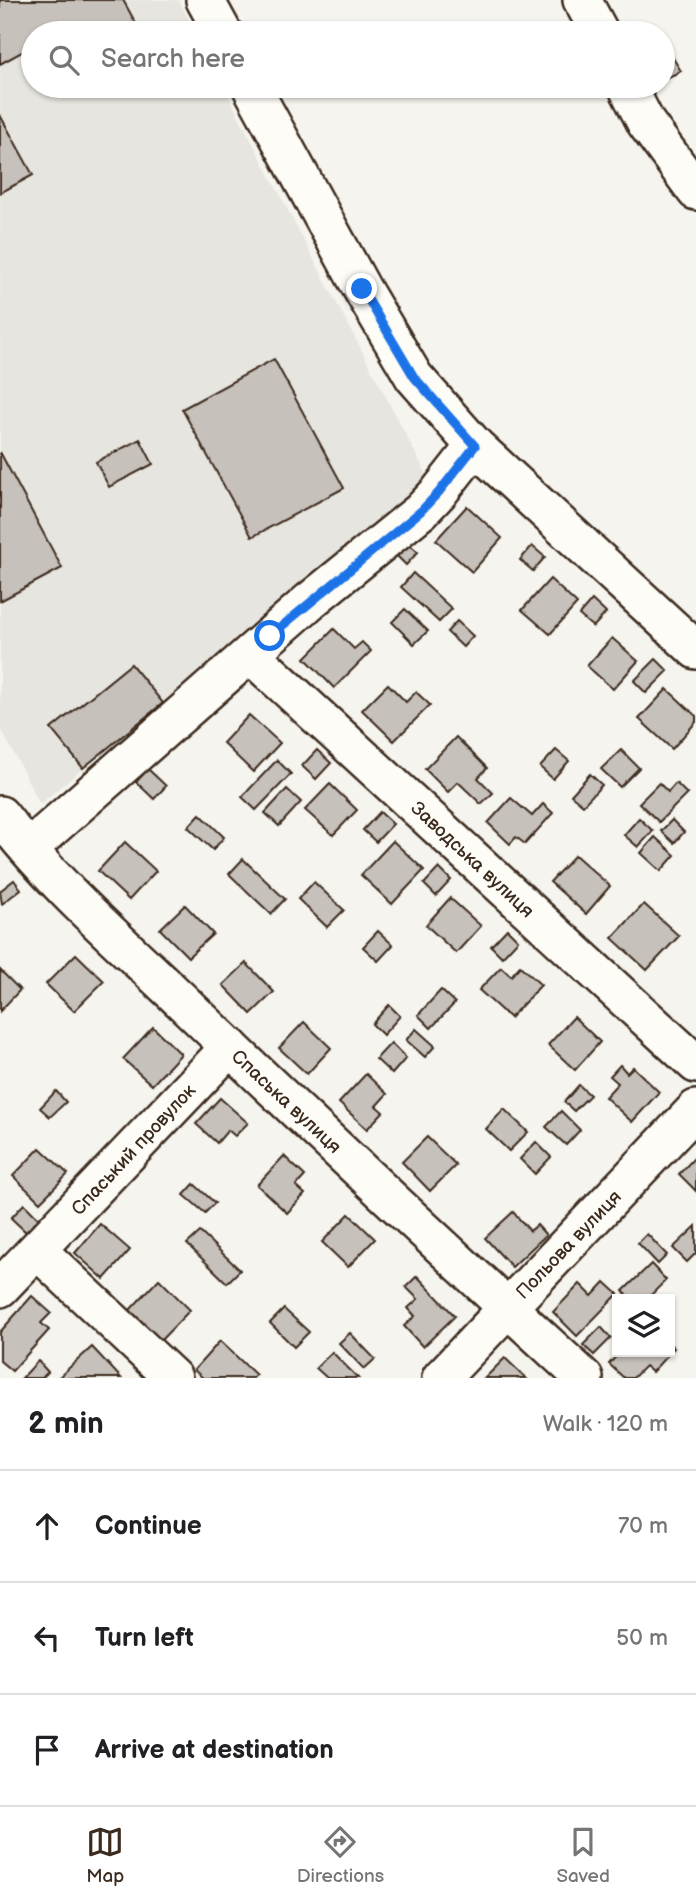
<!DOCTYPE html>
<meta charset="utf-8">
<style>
:root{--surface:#fff;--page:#f2f2f2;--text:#202124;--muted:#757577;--line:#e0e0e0;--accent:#3b2a1e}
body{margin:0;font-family:"Balsamiq Sans",sans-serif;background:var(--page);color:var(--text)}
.controls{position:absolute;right:21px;bottom:21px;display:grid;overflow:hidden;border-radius:0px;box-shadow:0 2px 5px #0004}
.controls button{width:63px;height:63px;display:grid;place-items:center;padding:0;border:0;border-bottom:2px solid var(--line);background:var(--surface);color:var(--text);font:35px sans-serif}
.stop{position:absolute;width:21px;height:21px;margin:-16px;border:5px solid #1a73e8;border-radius:50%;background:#fff}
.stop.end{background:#1a73e8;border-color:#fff;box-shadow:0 2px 7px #0008}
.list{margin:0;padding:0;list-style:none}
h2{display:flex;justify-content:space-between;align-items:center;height:91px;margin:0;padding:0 28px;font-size:30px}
h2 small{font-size:23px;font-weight:400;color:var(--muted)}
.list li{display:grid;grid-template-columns:46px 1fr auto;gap:21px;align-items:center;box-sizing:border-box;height:112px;padding:0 28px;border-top:2px solid var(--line)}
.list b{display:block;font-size:26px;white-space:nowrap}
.list em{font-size:23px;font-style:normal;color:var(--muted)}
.icon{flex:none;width:38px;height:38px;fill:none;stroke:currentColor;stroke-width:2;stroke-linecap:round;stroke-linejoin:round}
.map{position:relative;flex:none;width:696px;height:1378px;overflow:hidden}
.search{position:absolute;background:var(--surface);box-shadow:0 2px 5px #0004;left:21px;right:21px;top:21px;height:77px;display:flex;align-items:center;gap:18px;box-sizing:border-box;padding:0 24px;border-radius:38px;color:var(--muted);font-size:26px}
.sheet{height:427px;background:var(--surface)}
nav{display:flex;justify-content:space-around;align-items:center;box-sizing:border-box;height:98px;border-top:2px solid var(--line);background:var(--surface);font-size:19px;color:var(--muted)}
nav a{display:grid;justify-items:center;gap:4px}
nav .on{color:var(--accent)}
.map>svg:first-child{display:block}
</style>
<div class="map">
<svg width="696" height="1378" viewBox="0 0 696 1378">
<rect width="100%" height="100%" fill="#f5f4ee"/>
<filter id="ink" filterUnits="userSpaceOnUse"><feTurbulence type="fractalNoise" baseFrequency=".0143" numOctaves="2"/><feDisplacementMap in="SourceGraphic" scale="14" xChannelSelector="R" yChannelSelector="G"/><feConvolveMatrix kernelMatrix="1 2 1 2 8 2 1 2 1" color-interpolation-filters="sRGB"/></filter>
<g filter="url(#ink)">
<path fill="#e7e5df" d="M0,0H179L196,33H33V86H223L430,481L40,804L0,727Z"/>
<g fill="#c7c1bb" stroke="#3b2a1e" stroke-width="2">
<path d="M0,0H123L138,27L127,33H64L62,30L56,33H33V46L0,64Z"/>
<path d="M653,25L658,33H637Z"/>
<path d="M663,42L681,71L663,80Z"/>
<path d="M0,115L33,175L0,193Z"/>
<path d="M274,359L344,488L252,537L182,409Z"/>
<path d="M140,439L153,464L109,487L96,462Z"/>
<path d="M0,452L62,568L0,601Z"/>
<path d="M467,506L502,538L472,572L436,540Z"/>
<path d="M408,543L418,552L406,565L396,555Z"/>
<path d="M532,546L545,557L533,571L520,560Z"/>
<path d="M413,573L452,609L439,622L401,587Z"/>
<path d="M550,579L577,604L550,634L522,610Z"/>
<path d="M592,600L606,613L593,627L579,615Z"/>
<path d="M405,609L428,631L414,644L392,622Z"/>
<path d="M457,621L473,636L463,647L447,632Z"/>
<path d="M334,629L354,649L362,642L371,651L334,688L305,658Z"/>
<path d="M612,638L638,661L613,689L587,666Z"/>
<path d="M656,659L668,671L646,693L634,681Z"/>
<path d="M131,664L163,703L83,768L51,729Z"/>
<path d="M388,684L406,702L416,692L430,705L394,741L362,710Z"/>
<path d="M667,689L696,716V722L672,749L639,719Z"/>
<path d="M249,715L280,743L253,772L223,743Z"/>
<path d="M456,737L487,768L478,778L493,793L481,804L458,782L448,792L425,769Z"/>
<path d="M317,750L331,763L316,779L302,766Z"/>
<path d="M556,750L569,761L553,779L540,767Z"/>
<path d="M621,750L639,768L620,787L601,769Z"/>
<path d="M277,760L291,774L256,810L242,797Z"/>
<path d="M148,769L166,786L154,799L136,782Z"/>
<path d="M590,774L602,785L583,805L571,795Z"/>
<path d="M659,783L668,792L676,783L687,794L659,822L639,803Z"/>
<path d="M330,784L357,810L333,835L305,810Z"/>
<path d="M287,789L301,802L279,826L265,813Z"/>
<path d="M511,798L532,816L543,804L553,813L525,844L516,837L510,844L488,823Z"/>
<path d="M380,812L393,824L376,842L363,830Z"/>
<path d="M200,814L224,837L213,850L188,827Z"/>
<path d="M639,818L653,831L638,847L624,835Z"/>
<path d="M672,820L684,832L674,843L661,831Z"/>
<path d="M655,837L675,855L661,871L641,853Z"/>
<path d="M393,841L424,870L392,904L361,875Z"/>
<path d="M125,842L156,871L129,900L98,871Z"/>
<path d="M575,855L610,886L586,914L550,882Z"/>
<path d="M243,859L285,899L271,914L229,874Z"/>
<path d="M439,868L451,880L436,896L424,884Z"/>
<path d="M14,880L21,889L2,904L0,891Z"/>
<path d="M314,882L344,910L327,927L298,899Z"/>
<path d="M450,898L481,926L456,953L426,925Z"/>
<path d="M644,904L679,936L647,970L612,938Z"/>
<path d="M185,905L213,934L188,957L160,929Z"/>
<path d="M507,929L518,940L502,957L491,946Z"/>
<path d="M378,931L393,945L378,961L363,947Z"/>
<path d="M76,954L104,981L74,1011L46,984Z"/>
<path d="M246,963L274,992L251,1014L223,985Z"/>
<path d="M520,966L541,985L510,1018L479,990L501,967L511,976Z"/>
<path d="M0,970L20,990L0,1011Z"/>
<path d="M441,990L455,1003L431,1028L418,1015Z"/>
<path d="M389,1005L400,1016L383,1035L372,1024Z"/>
<path d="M574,1017L600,1042L575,1070L548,1045Z"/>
<path d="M304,1022L331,1048L307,1074L279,1048Z"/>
<path d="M153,1027L181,1054L152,1085L123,1059Z"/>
<path d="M416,1029L435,1046L425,1057L406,1040Z"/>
<path d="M391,1043L406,1058L392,1074L376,1059Z"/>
<path d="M620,1065L627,1073L633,1067L659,1092L632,1122L605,1097L618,1083L610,1076Z"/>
<path d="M366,1074L387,1094L376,1106L383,1112L367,1129L339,1103Z"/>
<path d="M579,1085L590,1095L574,1111L564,1102Z"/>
<path d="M56,1091L66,1102L50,1117L40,1108Z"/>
<path d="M220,1098L248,1123L235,1136L228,1130L217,1143L196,1124Z"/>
<path d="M504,1109L528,1132L509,1151L486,1129Z"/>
<path d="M561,1111L580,1130L566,1145L546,1127Z"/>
<path d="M427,1137L456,1165L430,1191L402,1162Z"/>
<path d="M536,1142L551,1157L535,1174L520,1159Z"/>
<path d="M40,1148L68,1174L40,1202L13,1176Z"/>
<path d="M284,1156L305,1176L296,1186L305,1194L287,1213L257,1185Z"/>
<path d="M696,1156V1191L679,1174Z"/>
<path d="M194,1184L215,1203L205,1213L184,1195Z"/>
<path d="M24,1204L40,1220L27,1233L11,1218Z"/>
<path d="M513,1212L530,1231L537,1225L546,1235L512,1267L485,1238Z"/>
<path d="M349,1214L375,1239L348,1267L322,1242Z"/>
<path d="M100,1224L130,1250L104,1279L75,1253Z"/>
<path d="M696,1226V1253L687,1262L673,1248Z"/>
<path d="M200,1232L240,1270L227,1283L187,1244Z"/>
<path d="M647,1234L667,1255L658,1264L638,1243Z"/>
<path d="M651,1264L666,1280L647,1299H632L623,1291Z"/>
<path d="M417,1276L455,1316L423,1347L404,1326L415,1316L408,1308L418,1299L406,1287Z"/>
<path d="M159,1279L190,1310L160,1341L129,1311Z"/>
<path d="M605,1282L618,1294L577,1336L553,1312L580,1284L592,1296Z"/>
<path d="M32,1296L51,1313L41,1323L49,1330L12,1371L0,1361V1332Z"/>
<path d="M284,1309L309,1332L294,1347L270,1323Z"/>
<path d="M601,1327L611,1338L594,1355L583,1345Z"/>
<path d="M350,1333L375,1359L364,1369L339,1343Z"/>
<path d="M220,1341L256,1375L253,1378H203L194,1370Z"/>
<path d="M670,1344L674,1348L652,1372L645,1366L633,1378H624L609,1364L620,1352H670Z"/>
<path d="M92,1347L121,1378H58Z"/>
<path d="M332,1352L358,1378H327L316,1368Z"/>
<path d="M505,1358L526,1378H485Z"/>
<path d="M38,1361L48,1372L42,1378H22Z"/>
</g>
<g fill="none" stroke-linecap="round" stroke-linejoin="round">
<g stroke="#3b2a1e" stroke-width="42">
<g id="minor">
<path d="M205,0L223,33"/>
<path d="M582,0L600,33"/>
<path d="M251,86L362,289L414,377L475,446L696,650"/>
<path d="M627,86L646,123L696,191"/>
<path d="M250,654L696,1064"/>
<path d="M0,815C54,886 125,946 189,1008C319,1133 451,1256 584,1378"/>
<path d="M28,849L310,601L421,511L439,492L475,446"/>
<path d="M37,1250L173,1378"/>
<path d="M0,1288L230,1047"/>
<path d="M441,1378L696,1109"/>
</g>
</g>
<use href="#minor" stroke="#fdfcf7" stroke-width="37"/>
</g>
</g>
<g fill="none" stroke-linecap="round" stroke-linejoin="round" filter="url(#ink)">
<path stroke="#1a73e8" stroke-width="9" d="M270,636L421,511L439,492L475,446L414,377L362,289"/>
</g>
<g text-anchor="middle" stroke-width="5" stroke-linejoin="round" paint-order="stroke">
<g font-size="19" fill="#3b2a1e" stroke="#fdfcf7">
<text transform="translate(473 859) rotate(43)" y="7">Заводська вулиця</text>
<text transform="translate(287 1101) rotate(43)" y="7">Спаська вулиця</text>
<text transform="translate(133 1149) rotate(-47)" y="7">Спаський провулок</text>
<text transform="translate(568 1244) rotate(-46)" y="7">Польова вулиця</text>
</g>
</g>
</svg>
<div class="controls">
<button><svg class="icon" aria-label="layers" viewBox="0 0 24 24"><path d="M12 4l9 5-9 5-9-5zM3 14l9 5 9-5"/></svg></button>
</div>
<div class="stop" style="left:270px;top:636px"></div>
<div class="stop end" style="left:362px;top:289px"></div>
<div class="search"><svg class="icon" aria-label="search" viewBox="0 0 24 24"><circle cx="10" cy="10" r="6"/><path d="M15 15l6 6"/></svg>Search here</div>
</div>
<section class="sheet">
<h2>2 min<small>Walk · 120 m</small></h2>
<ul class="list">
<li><svg class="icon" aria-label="ahead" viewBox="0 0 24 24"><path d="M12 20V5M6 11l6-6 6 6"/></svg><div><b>Continue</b></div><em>70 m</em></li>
<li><svg class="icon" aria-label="left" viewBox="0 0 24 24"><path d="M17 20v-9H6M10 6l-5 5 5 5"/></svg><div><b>Turn left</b></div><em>50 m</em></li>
<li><svg class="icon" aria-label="arrive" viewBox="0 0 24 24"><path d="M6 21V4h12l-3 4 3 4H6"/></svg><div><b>Arrive at destination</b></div></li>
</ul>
</section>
<nav>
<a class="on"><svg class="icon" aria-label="map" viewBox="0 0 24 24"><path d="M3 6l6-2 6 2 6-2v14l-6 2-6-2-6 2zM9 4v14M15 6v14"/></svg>Map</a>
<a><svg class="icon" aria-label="directions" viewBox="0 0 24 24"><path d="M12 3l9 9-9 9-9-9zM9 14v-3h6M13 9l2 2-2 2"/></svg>Directions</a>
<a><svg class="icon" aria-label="saved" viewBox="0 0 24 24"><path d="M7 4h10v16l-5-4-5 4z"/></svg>Saved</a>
</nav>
